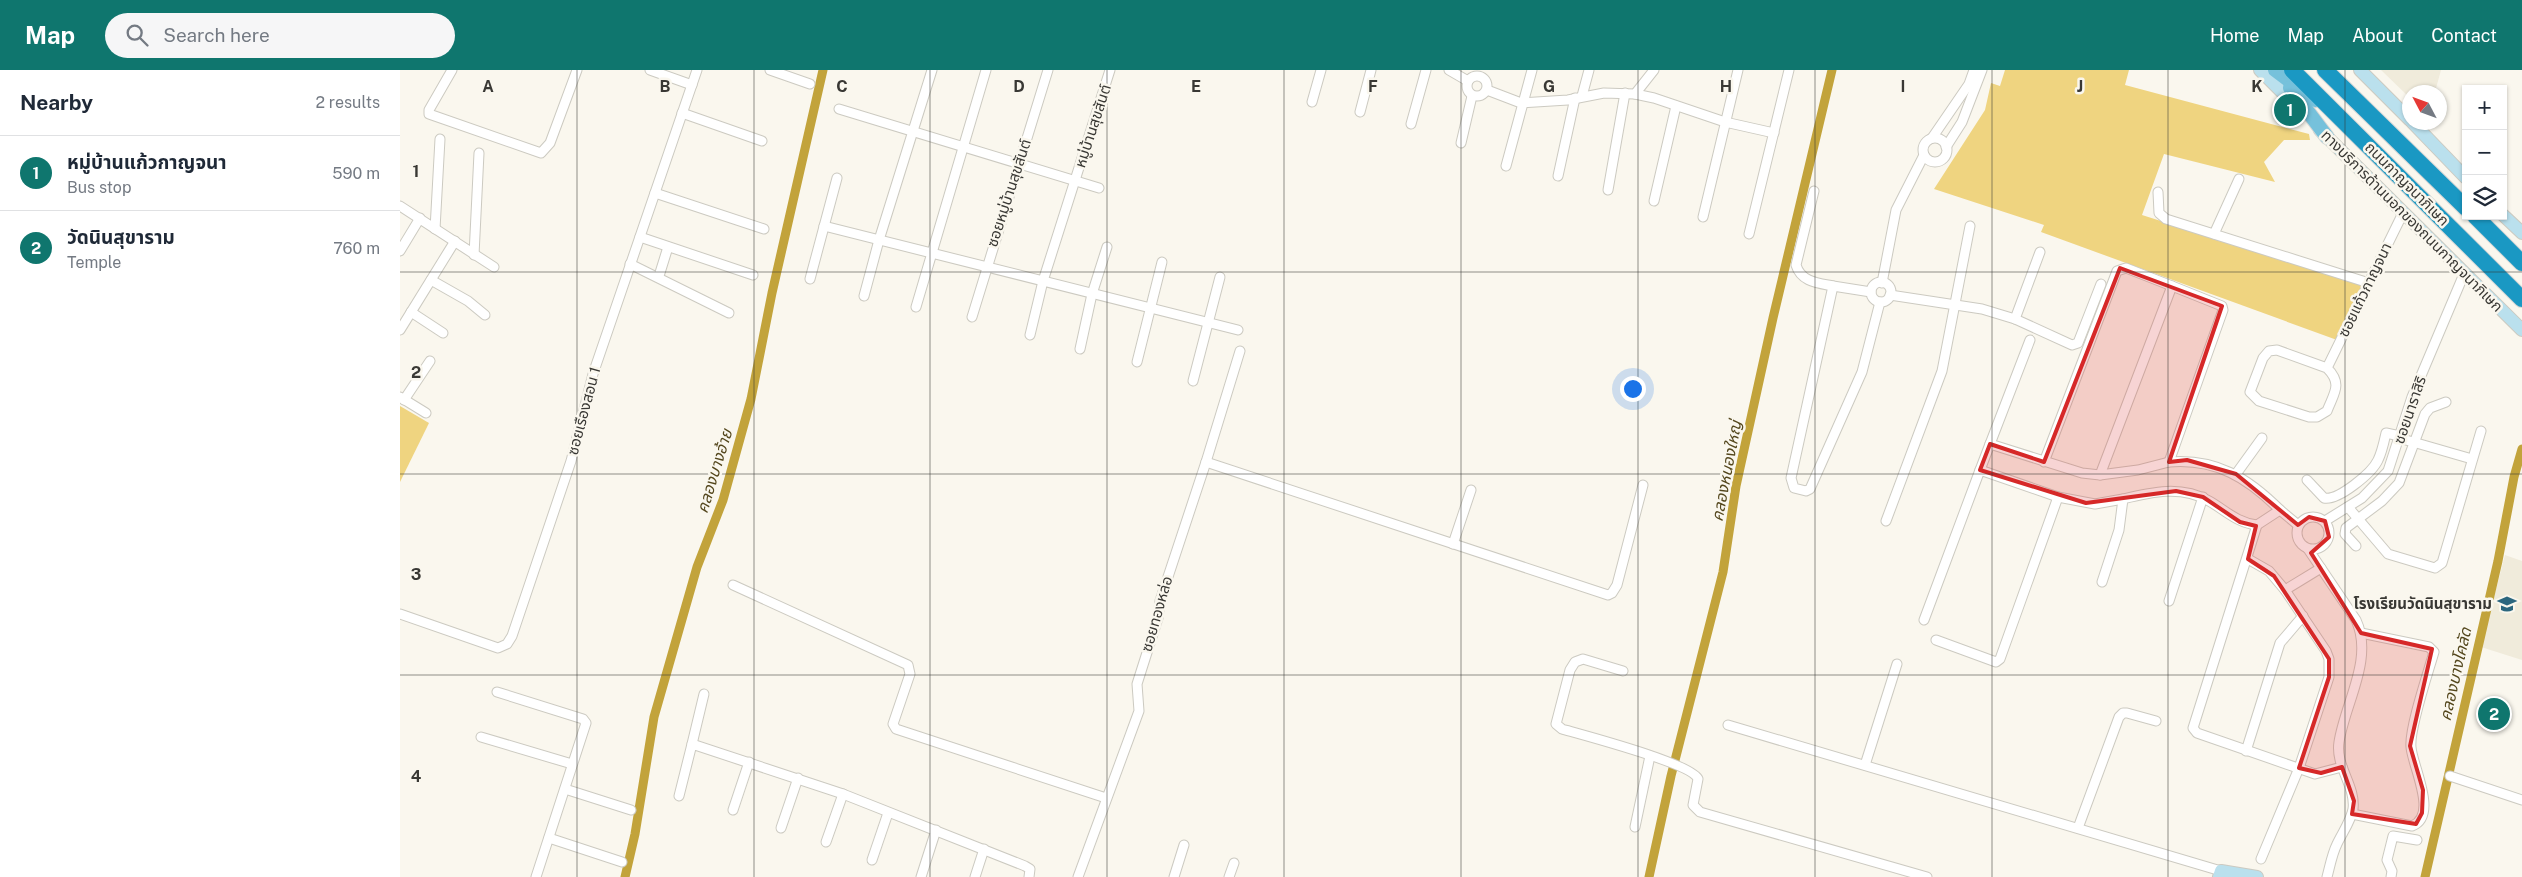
<!DOCTYPE html>
<meta charset="utf-8">
<style>
:root{--surface:#fff;--page:#f6f6f7;--text:#1f2937;--muted:#747a83;--line:#e0e1e3;--accent:#0f766e}
body{margin:0;font-family:"Public Sans","Noto Sans Thai",sans-serif;background:var(--page);color:var(--text)}
.controls{position:absolute;right:15px;top:15px;display:grid;overflow:hidden;border-radius:0px;box-shadow:0 1px 4px #0004}
.controls button{width:45px;height:45px;display:grid;place-items:center;padding:0;border:0;border-bottom:1px solid var(--line);background:var(--surface);color:var(--text);font:25px sans-serif}
.compass{position:absolute;left:2002px;top:15px;width:45px;height:45px;border-radius:50%;background:var(--surface);box-shadow:0 1px 4px #0004;rotate:311deg}
.you{position:absolute;left:1232px;top:318px;width:18px;height:18px;margin:-12px;border:4px solid #fff;border-radius:50%;background:#1a73e8;box-shadow:0 0 0 8px #1a73e833}
.badge{display:grid;place-items:center;width:32px;height:32px;border-radius:50%;background:var(--accent);color:#fff;font-size:16px;font-weight:700}
.pin{position:absolute;translate:-50% -50%;border:2px solid #fff;box-shadow:0 1px 5px #0006}
.list{margin:0;padding:0;list-style:none}
h2{display:flex;justify-content:space-between;align-items:center;height:65px;margin:0;padding:0 20px;font-size:21px}
h2 small{font-size:16px;font-weight:400;color:var(--muted)}
.list li{display:grid;grid-template-columns:32px 1fr auto;gap:15px;align-items:center;box-sizing:border-box;height:75px;padding:0 20px;border-top:1px solid var(--line)}
.list b{display:block;font-size:19px;white-space:nowrap}
.list p{margin:0;font-size:16px;white-space:nowrap;color:var(--muted)}
.list em{font-size:16px;font-style:normal;color:var(--muted)}
.icon{flex:none;width:28px;height:28px;fill:none;stroke:currentColor;stroke-width:2;stroke-linecap:round;stroke-linejoin:round}
.map{position:relative;flex:none;width:2122px;height:807px;overflow:hidden}
header{display:flex;align-items:center;gap:30px;box-sizing:border-box;height:70px;padding:0 25px;background:var(--accent);color:#fff}
header strong{font-size:24px}
nav{display:flex;gap:28px;margin-inline-start:auto;font-size:18px}
.search{width:350px;height:45px;background:var(--page);display:flex;align-items:center;gap:12px;box-sizing:border-box;padding:0 18px;border-radius:28px;color:var(--muted);font-size:19px}
main{display:flex}
aside{flex:1;background:var(--surface)}
.map>svg:first-child{display:block}
</style>
<header>
<strong>Map</strong>
<div class="search"><svg class="icon" aria-label="search" viewBox="0 0 24 24"><circle cx="10" cy="10" r="6"/><path d="M15 15l6 6"/></svg>Search here</div>
<nav><a>Home</a><a>Map</a><a>About</a><a>Contact</a></nav>
</header>
<main>
<aside>
<h2>Nearby<small>2 results</small></h2>
<ul class="list">
<li><span class="badge">1</span><div><b>หมู่บ้านแก้วกาญจนา</b><p>Bus stop</p></div><em>590 m</em></li>
<li><span class="badge">2</span><div><b>วัดนินสุขาราม</b><p>Temple</p></div><em>760 m</em></li>
</ul>
</aside>
<div class="map">
<svg width="2122" height="807" viewBox="0 0 2122 807">
<rect width="100%" height="100%" fill="#faf7ee"/>
<g fill="#f0ebdb">
<path d="M1981,0H2041L2035,22H2010L2009,27Z"/>
<path d="M2105,485L2122,491V590L2081,577Z"/>
</g>
<g fill="#efd480">
<path d="M1605,0H1729L1725,15L1909,64L1910,70H1884L1864,92L1875,112L1764,84L1742,145L1962,215L1937,270L1641,162L1644,155L1534,119L1585,40L1591,13L1600,16Z"/>
<path d="M0,336L29,353L0,412Z"/>
</g>
<g fill="none" stroke-linecap="round" stroke-linejoin="round">
<g stroke="#c2a33b" stroke-width="9">
<path d="M225,807L235,764L254,647L297,497L323,430L351,329L372,223L423,0"/>
<path d="M1249,807L1271,706L1323,502L1336,416L1373,248L1432,0"/>
<path d="M2025,807L2098,491L2114,407L2122,379"/>
</g>
<g stroke="#cccac1" stroke-width="11">
<g id="street">
<path d="M52,0L29,40V44L141,83L150,73L177,0"/>
<path d="M250,0L292,15"/>
<path d="M370,0L410,14"/>
<path d="M1049,0L1068,11"/>
<circle cx="1077" cy="16" r="10"/>
<path d="M1087,20L1121,33L1168,30L1204,23L1235,24L1254,0"/>
<path d="M1235,24L1254,28L1325,52L1374,63"/>
<path d="M1182,26L1189,0"/>
<path d="M912,32L921,0"/>
<path d="M439,39L699,118"/>
<path d="M960,42L971,0"/>
<path d="M282,43L362,71"/>
<path d="M1011,54L1026,0"/>
<path d="M1532,68L1569,14L1574,0"/>
<circle cx="1535" cy="80" r="12"/>
<path d="M1061,73L1072,26"/>
<path d="M1546,77L1562,52L1582,0"/>
<path d="M1106,96L1132,0"/>
<path d="M1158,106L1175,28"/>
<path d="M1208,120L1225,23"/>
<path d="M1414,121L1396,195C1401,212 1418,213 1433,216"/>
<path d="M1758,122L1759,143L1766,149L1969,213"/>
<path d="M255,123L364,159"/>
<path d="M1254,131L1276,36"/>
<path d="M0,136L94,197"/>
<path d="M1303,147L1338,0"/>
<path d="M424,156L838,260"/>
<path d="M35,159L40,69"/>
<path d="M1349,164L1389,0"/>
<path d="M1814,164L1839,109"/>
<path d="M240,167L353,205"/>
<path d="M0,181L20,148"/>
<path d="M74,185L79,83"/>
<path d="M230,194L329,243"/>
<path d="M259,206L268,177"/>
<path d="M410,209L437,108"/>
<path d="M31,210L68,231L85,245"/>
<circle cx="1481" cy="222" r="10"/>
<path d="M1482,213L1496,140L1524,85"/>
<path d="M1471,222L1433,216L1391,408L1394,418L1406,421L1410,419L1462,302L1480,232"/>
<path d="M1490,225L1582,239L1615,249L1672,275L1678,273L1701,214"/>
<path d="M464,226L479,170L532,0"/>
<path d="M516,237L586,0"/>
<path d="M11,242L43,263"/>
<path d="M572,247L648,0"/>
<path d="M1615,249L1640,182"/>
<path d="M0,260L55,171"/>
<path d="M630,265L643,211L710,0"/>
<path d="M680,279L692,224L707,177"/>
<path d="M737,292L762,192"/>
<path d="M1927,298C1943,314 1934,323 1927,341L1917,347H1909L1859,331L1850,322L1863,288L1869,281L1877,280L1927,298L2003,143"/>
<path d="M793,311L820,207"/>
<path d="M0,327L26,343"/>
<path d="M4,330L30,291"/>
<path d="M1999,368L2072,389"/>
<path d="M1590,374L1682,403L1700,405L1772,216L1822,236L1823,240L1769,392C1816,388 1848,408 1880,440"/>
<path d="M806,392L1208,525L1212,523L1217,515L1243,415"/>
<path d="M1644,392L1717,201L1726,198L1772,216"/>
<path d="M1580,400L1630,270"/>
<path d="M1836,404L1862,368"/>
<path d="M1700,405L1738,400L1769,392"/>
<path d="M1907,410L1924,428C1938,431 1972,403 1978,390C1982,382 1984,372 1986,363L2000,366"/>
<path d="M1948,437L1988,484L2035,498L2042,493L2081,361"/>
<circle cx="1913" cy="463" r="16"/>
<path d="M1486,451L1542,301L1570,156"/>
<path d="M1925,451L1962,428L1988,401L2012,327L2064,204"/>
<path d="M1898,455L1880,440L1857,455L1793,658L1797,663L1915,704L1942,697"/>
<path d="M1053,474L1071,420"/>
<path d="M1956,476L1945,464L1946,458L1982,431L1999,413L2025,344L2030,338L2046,332"/>
<path d="M1908,479L1956,550C1974,589 1945,633 1939,672C1935,696 1956,716 1953,739C1951,751 1942,763 1937,774C1932,784 1930,796 1927,807"/>
<path d="M1848,489L1869,501L1885,520L1926,581L1929,589V607L1899,698L1861,789"/>
<path d="M1702,512L1719,460L1723,429C1752,422 1781,415 1809,431C1825,440 1837,453 1857,455"/>
<path d="M333,515L508,595L510,604L493,654L496,659L706,728"/>
<path d="M1885,520L1921,498"/>
<path d="M1769,531L1803,427"/>
<path d="M0,544L98,578L107,574L112,566L171,391L193,304L297,0"/>
<path d="M1524,550L1580,400L1658,427"/>
<path d="M1536,570L1596,592L1600,589L1658,427L1695,434L1723,429"/>
<path d="M1223,601L1183,589L1175,592L1170,600L1156,654L1162,659C1183,665 1293,694 1298,709L1293,735L1300,742L1527,807"/>
<path d="M97,622L183,649L186,653L136,807"/>
<path d="M1328,655L1821,801"/>
<path d="M81,667L172,694"/>
<path d="M292,674L304,624"/>
<path d="M1846,681L1880,573L1903,546"/>
<path d="M1465,695L1497,594"/>
<path d="M2050,706L2122,730"/>
<path d="M165,719L231,740"/>
<path d="M279,726L292,674L443,724L625,796L630,799L629,807"/>
<path d="M333,740L349,692"/>
<path d="M1952,744L2012,756C2039,746 2012,695 2011,677C2009,659 2028,603 2034,582L2029,577L1961,563"/>
<path d="M1235,757L1250,686"/>
<path d="M381,758L398,708"/>
<path d="M1678,758L1719,647L1723,643H1727L1756,651"/>
<path d="M149,768L222,792"/>
<path d="M426,772L443,724"/>
<path d="M472,790L488,743"/>
<path d="M521,807L536,760"/>
<path d="M575,807L584,779"/>
<path d="M678,807L739,641L737,614L758,548L760,531L806,392L840,281"/>
<path d="M774,807L784,775"/>
<path d="M829,807L834,793"/>
<path d="M1991,807L1992,801L1987,790L1993,766L2017,770"/>
</g>
</g>
<g stroke="#cccac1" stroke-width="14">
<g id="secondary">
<path d="M1860,0L1904,44"/>
<path d="M1960,0L2010,50"/>
<path d="M2012,52L2066,108"/>
<path d="M1920,60L2122,260"/>
<path d="M2103,145L2122,163"/>
<path d="M1819,807L1821,801L1857,807"/>
</g>
</g>
<g stroke="#d7d7d6" stroke-width="16">
<g id="primary">
<path d="M1875,0L1915,30"/>
<path d="M1890,18L1927,67"/>
</g>
</g>
<g stroke="#d7d7d6" stroke-width="18">
<g id="highway">
<path d="M1892,0L2122,229"/>
<path d="M1925,0L2066,138"/>
<path d="M2075,146L2122,193"/>
</g>
</g>
<use href="#street" stroke="#fff" stroke-width="9"/>
<use href="#secondary" stroke="#bae0ed" stroke-width="12"/>
<use href="#primary" stroke="#76c1db" stroke-width="14"/>
<use href="#highway" stroke="#1a98c3" stroke-width="16"/>
</g>
<path fill="#d62828" fill-opacity="0.2" stroke="#d62828" stroke-width="4" stroke-linejoin="round" d="M1720,198L1822,236L1769,392L1787,390L1836,404L1898,455L1909,447L1925,451L1929,467L1911,483L1961,563L2032,579L2010,676L2023,720L2022,743L2016,754L1952,744L1954,731L1942,697L1921,703L1899,698L1929,607V589L1874,506L1848,489L1856,456L1840,452L1803,427L1776,421L1686,433L1580,400L1590,374L1644,392Z"/>
<path fill="none" stroke="#393834" stroke-width="1" stroke-opacity="0.55" d="M177,0V807M354,0V807M530,0V807M707,0V807M884,0V807M1061,0V807M1238,0V807M1415,0V807M1592,0V807M1768,0V807M1945,0V807M0,202H2122M0,404H2122M0,605H2122"/>
<defs>
<g id="school-bare" transform="scale(1.5)"><path d="M0-5L7-2L0 1L-7-2ZM-4 1L0 2.5L4 1V4Q0 6-4 4Z" fill="#2b667e" stroke="#faf7ee" stroke-width="2.5" paint-order="stroke"/></g>
</defs>
<g fill-rule="evenodd">
<use href="#school-bare" x="2107" y="534"/>
</g>
<g text-anchor="middle" stroke-width="5" stroke-linejoin="round" paint-order="stroke">
<g font-size="15" fill="#393834" stroke="#faf7ee">
<text transform="translate(693 56) rotate(-72)" y="5">หมู่บ้านสุขสันต์</text>
<text transform="translate(2007 114) rotate(45)" y="5">ถนนกาญจนาภิเษก</text>
<text transform="translate(609 123) rotate(-72)" y="5">ซอยหมู่บ้านสุขสันต์</text>
<text transform="translate(2012 151) rotate(45)" y="5">ทางบริการด้านนอกของถนนกาญจนาภิเษก</text>
<text transform="translate(1965 220) rotate(-64)" y="5">ซอยแก้วกาญจนา</text>
<text transform="translate(2010 340) rotate(-71)" y="5">ซอยนาราสิริ</text>
<text transform="translate(184 341) rotate(-75)" y="5">ซอยเรืองสอน 1</text>
<text transform="translate(757 544) rotate(-74)" y="5">ซอยทองหล่อ</text>
</g>
<g font-size="15" font-weight="bold" fill="#393834" stroke="#faf7ee" text-anchor="end">
<text x="2092" y="539">โรงเรียนวัดนินสุขาราม</text>
</g>
<g font-size="16" font-style="italic" fill="#54471d" stroke="#faf7ee">
<text transform="translate(314 401) rotate(-73)" y="6">คลองบางอ้าย</text>
<text transform="translate(1326 401) rotate(-79)" y="6">คลองหนองใหญ่</text>
<text transform="translate(2055 604) rotate(-77)" y="6">คลองบางโคลัด</text>
</g>
</g>
<g font-size="16" text-anchor="middle" font-weight="bold" fill="#393834" stroke="#faf7ee" stroke-width="5" stroke-linejoin="round" paint-order="stroke">
<text x="88" y="22">A</text>
<text x="265" y="22">B</text>
<text x="442" y="22">C</text>
<text x="619" y="22">D</text>
<text x="796" y="22">E</text>
<text x="973" y="22">F</text>
<text x="1149" y="22">G</text>
<text x="1326" y="22">H</text>
<text x="1503" y="22">I</text>
<text x="1680" y="22">J</text>
<text x="1857" y="22">K</text>
<text x="16" y="107">1</text>
<text x="16" y="308">2</text>
<text x="16" y="510">3</text>
<text x="16" y="712">4</text>
</g>
</svg>
<div class="controls">
<button>+</button>
<button>−</button>
<button><svg class="icon" aria-label="layers" viewBox="0 0 24 24"><path d="M12 4l9 5-9 5-9-5zM3 14l9 5 9-5"/></svg></button>
</div>
<svg class="compass" viewBox="-18 -18 36 36"><path d="M0-13l5 13h-10z" fill="#e53935"/><path d="M0 13l5-13h-10z" fill="#747a83"/></svg>
<div class="you"></div>
<div class="pin badge" style="left:1890px;top:40px">1</div>
<div class="pin badge" style="left:2094px;top:644px">2</div>
</div>
</main>
